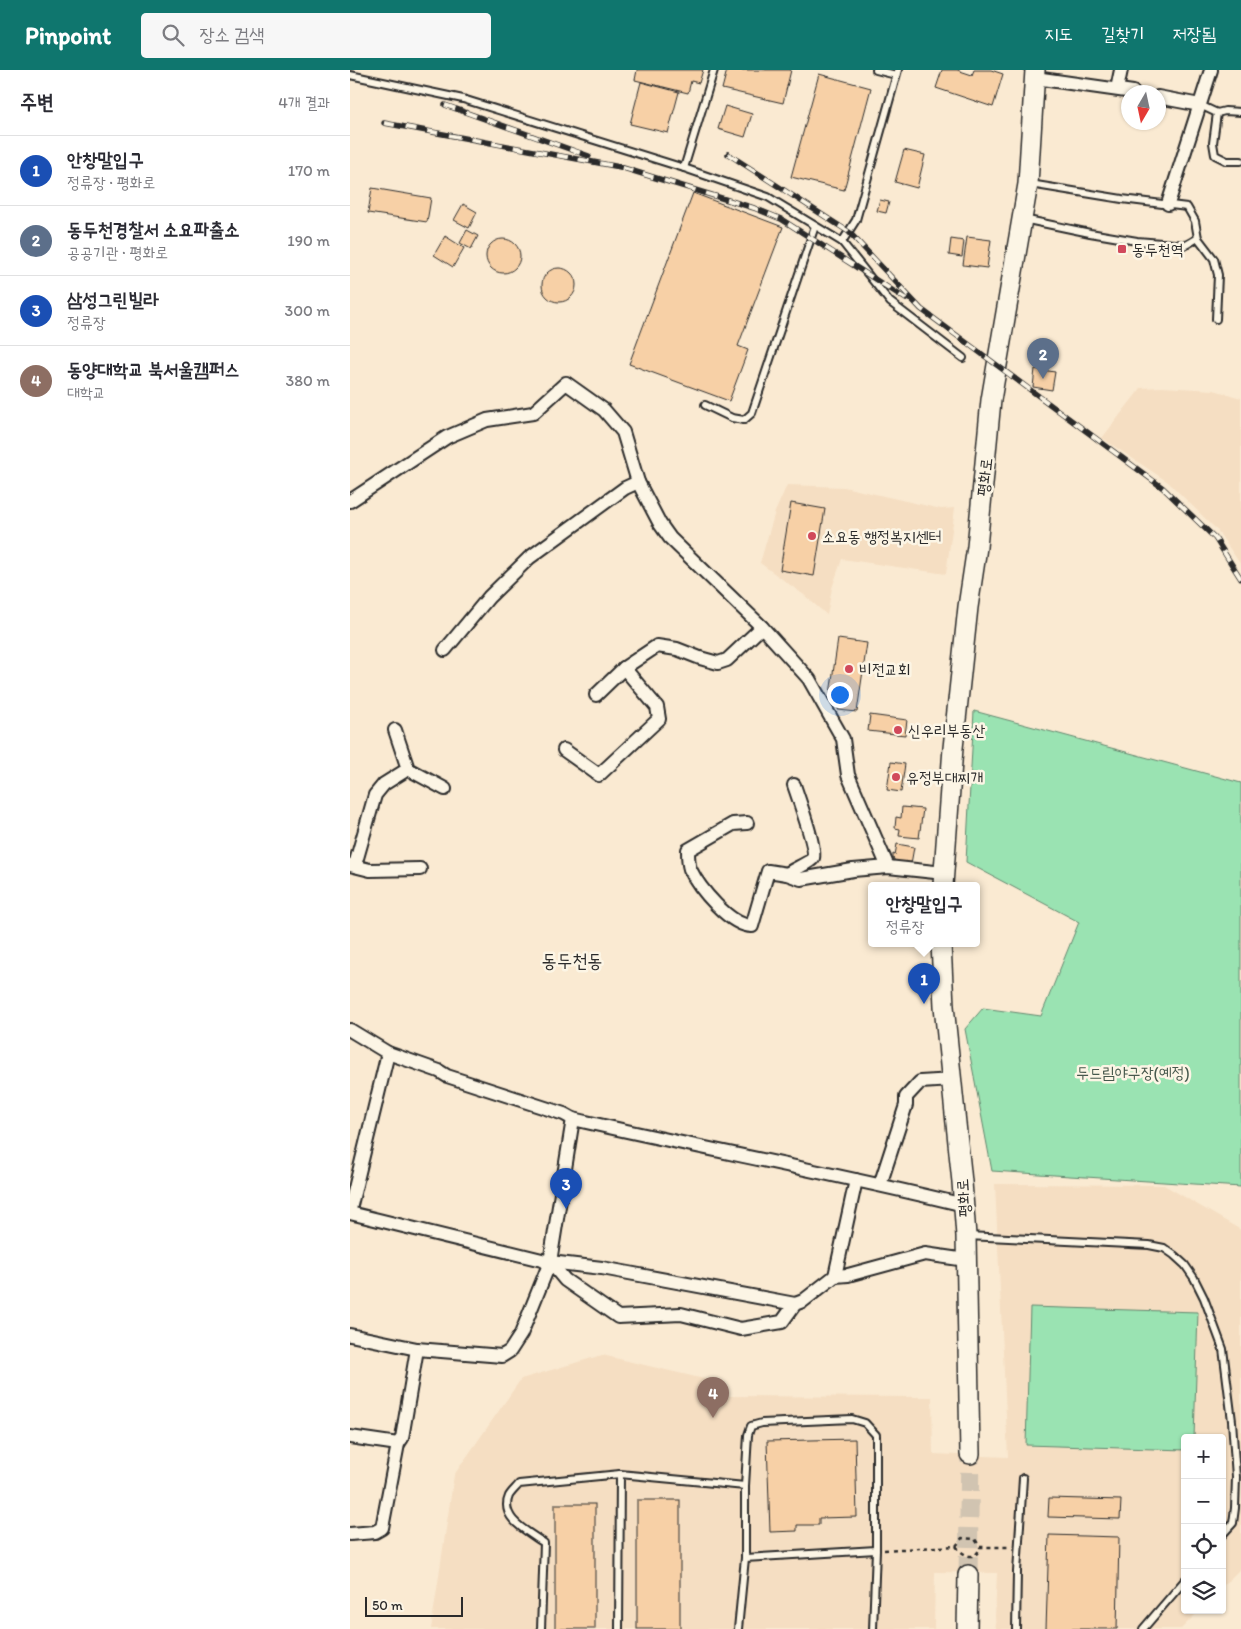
<!DOCTYPE html>
<html lang="ko">
<meta charset="utf-8">
<style>
:root{--surface:#fff;--page:#f7f7f7;--text:#2b2b33;--muted:#7c7c81;--line:#e1e1e2;--accent:#0f766e}
body{margin:0;font-family:Itim,"Poor Story",sans-serif;background:var(--page);color:var(--text)}
.controls{position:absolute;right:15px;bottom:15px;display:grid;overflow:hidden;border-radius:5px;box-shadow:0 1px 4px #0004}
.controls button{width:45px;height:45px;display:grid;place-items:center;padding:0;border:0;border-bottom:1px solid var(--line);background:var(--surface);color:var(--text);font:25px sans-serif}
.compass{position:absolute;left:771px;top:15px;width:45px;height:45px;border-radius:50%;background:var(--surface);box-shadow:0 1px 4px #0004;rotate:189deg}
.scale{position:absolute;left:15px;bottom:12px;width:98px;box-sizing:border-box;padding-left:5px;border:2px solid #2b2b2b;border-top:0;font-size:14px;line-height:18px;white-space:nowrap;color:#2b2b2b;-webkit-text-stroke:4px #fcf5e5;paint-order:stroke}
.you{position:absolute;left:489px;top:624px;width:18px;height:18px;margin:-12px;border:4px solid #fff;border-radius:50%;background:#1a73e8;box-shadow:0 0 0 8px #1a73e833}
.badge{display:grid;place-items:center;width:32px;height:32px;border-radius:50%;background:var(--accent);color:#fff;font-size:16px;font-weight:700}
.pin{position:absolute;translate:-50% -41px;filter:drop-shadow(0 1px 2px #0008)}
.pin::after{content:'';position:absolute;top:26px;width:18px;height:15px;background:inherit;clip-path:polygon(0 0,100% 0,50% 100%)}
.popup{position:absolute;left:518px;top:812px;width:112px;height:65px;box-sizing:border-box;display:grid;place-content:center;border-radius:5px;background:var(--surface);filter:drop-shadow(0 1px 4px #0005);font-size:16px;white-space:nowrap;color:var(--muted)}
.popup b{font-size:19px;color:var(--text)}
.popup::after{content:'';position:absolute;left:50%;top:100%;margin-left:-10px;border:10px solid transparent;border-top-color:var(--surface)}
.list{margin:0;padding:0;list-style:none}
h2{display:flex;justify-content:space-between;align-items:center;height:65px;margin:0;padding:0 20px;font-size:21px}
h2 small{font-size:16px;font-weight:400;color:var(--muted)}
.list li{display:grid;grid-template-columns:32px 1fr auto;gap:15px;align-items:center;box-sizing:border-box;height:70px;padding:0 20px;border-top:1px solid var(--line)}
.list b{display:block;font-size:19px;white-space:nowrap}
.list p{margin:0;font-size:16px;white-space:nowrap;color:var(--muted)}
.list em{font-size:16px;font-style:normal;color:var(--muted)}
.icon{flex:none;width:28px;height:28px;fill:none;stroke:currentColor;stroke-width:2;stroke-linecap:round;stroke-linejoin:round}
.map{position:relative;flex:none;width:891px;height:1559px;overflow:hidden}
header{display:flex;align-items:center;gap:30px;box-sizing:border-box;height:70px;padding:0 25px;background:var(--accent);color:#fff}
header strong{font-size:24px}
nav{display:flex;gap:28px;margin-inline-start:auto;font-size:18px}
.search{width:350px;height:45px;background:var(--page);display:flex;align-items:center;gap:12px;box-sizing:border-box;padding:0 18px;border-radius:5px;color:var(--muted);font-size:19px}
main{display:flex}
aside{flex:1;background:var(--surface)}
.map>svg:first-child{display:block}
</style>
<header>
<strong>Pinpoint</strong>
<div class="search"><svg class="icon" aria-label="search" viewBox="0 0 24 24"><circle cx="10" cy="10" r="6"/><path d="M15 15l6 6"/></svg>장소 검색</div>
<nav><a>지도</a><a>길찾기</a><a>저장됨</a></nav>
</header>
<main>
<aside>
<h2>주변<small>4개 결과</small></h2>
<ul class="list">
<li><span class="badge" style="background:#1a4fb4">1</span><div><b>안창말입구</b><p>정류장 · 평화로</p></div><em>170 m</em></li>
<li><span class="badge" style="background:#5c6f8a">2</span><div><b>동두천경찰서 소요파출소</b><p>공공기관 · 평화로</p></div><em>190 m</em></li>
<li><span class="badge" style="background:#1a4fb4">3</span><div><b>삼성그린빌라</b><p>정류장</p></div><em>300 m</em></li>
<li><span class="badge" style="background:#8d6e63">4</span><div><b>동양대학교 북서울캠퍼스</b><p>대학교</p></div><em>380 m</em></li>
</ul>
</aside>
<div class="map">
<svg width="891" height="1559" viewBox="0 0 891 1559">
<rect width="100%" height="100%" fill="#faead2"/>
<filter id="ink" filterUnits="userSpaceOnUse"><feTurbulence type="fractalNoise" baseFrequency=".02" numOctaves="2"/><feDisplacementMap in="SourceGraphic" scale="10" xChannelSelector="R" yChannelSelector="G"/><feConvolveMatrix kernelMatrix="1 2 1 2 8 2 1 2 1" color-interpolation-filters="sRGB"/></filter>
<g filter="url(#ink)">
<g fill="#f5dec2">
<path d="M812,317L864,320L891,328V495L867,460L818,412L752,368L791,318Z"/>
<path d="M437,415L494,417L591,439L605,438L596,504L492,489L482,518L477,545L454,525L410,493L425,442Z"/>
<path d="M645,1114L814,1115L891,1160V1498L872,1517V1368H835V1540H850L831,1559H646L645,1547L647,1503L585,1502L584,1559H81L104,1405L171,1309L252,1285L367,1312L365,1326L582,1327L583,1384L658,1387Z"/>
</g>
<g fill="#9ae3b2" stroke="#62876e">
<path d="M624,641L891,713V1117L642,1101L615,959L633,938L691,946L729,852L616,792Z"/>
<path d="M680,1237L848,1242L844,1368H835V1380L676,1375Z"/>
</g>
<g fill="#f7d0a6" stroke="#2b2b2b">
<path d="M287,0H353L349,13L341,11L338,23L285,10Z"/>
<path d="M377,0H441L433,33L372,19Z"/>
<path d="M592,0H607L622,5L624,0H641L653,4L643,37L586,18Z"/>
<path d="M469,4L521,18L494,120L441,107Z"/>
<path d="M291,12L329,22L318,63L280,54Z"/>
<path d="M375,36L402,44L395,67L368,59Z"/>
<path d="M554,80L575,85L567,118L545,112Z"/>
<path d="M22,118L81,128L77,152L18,143Z"/>
<path d="M343,123L433,157L388,276L398,280L379,331L279,294Z"/>
<path d="M530,130L539,132L536,143L527,141Z"/>
<path d="M113,134L127,142L119,158L104,150Z"/>
<path d="M117,160L128,166L121,179L110,173Z"/>
<path d="M95,166L114,178L103,197L84,185Z"/>
<path d="M617,167L641,170L637,198L613,195Z"/>
<path d="M601,169L614,171L612,187L599,185Z"/>
<circle cx="153" cy="186" r="17"/>
<circle cx="209" cy="215" r="17"/>
<path d="M685,299L705,302L702,320L683,317Z"/>
<path d="M441,433L475,439L464,506L430,500Z"/>
<path d="M488,569L517,573L507,642L488,640L490,626L480,624Z"/>
<path d="M520,645L557,650L555,665L518,661Z"/>
<path d="M541,692L555,694L551,722L537,720Z"/>
<path d="M552,737L573,739L569,768L549,766L550,759L545,758L546,747L551,748Z"/>
<path d="M547,774L564,777L561,794L545,791L543,788V784L545,785Z"/>
<path d="M505,1369L507,1447L469,1448V1455H447V1461L420,1462L417,1371Z"/>
<path d="M699,1428L771,1430L770,1449L698,1447Z"/>
<rect x="287" y="1430" width="43" height="129"/>
<rect x="205" y="1434" width="40" height="125"/>
<path d="M699,1465L769,1467L767,1559H696Z"/>
</g>
<g fill="none" stroke-linecap="round" stroke-linejoin="round">
<path stroke="#d1c4b1" stroke-width="19" stroke-dasharray="19 9" stroke-linecap="butt" d="M618,1505L620,1384"/>
<g stroke="#2b2b2b" stroke-width="10">
<g id="service">
<path d="M526,0L546,5"/>
<path d="M0,5L113,29L334,98L364,0"/>
<path d="M850,35L867,43L875,41L891,42"/>
<path d="M867,43L863,73L865,85L877,91H891"/>
<path d="M334,98L418,127L492,172L540,232L613,288"/>
<path d="M680,114L772,129L837,137L845,151L848,168L864,189L868,205L866,249"/>
<path d="M673,149L740,163L787,171L836,175L848,168"/>
<path d="M492,172L506,150L548,0"/>
<path d="M355,335L382,348L394,350L402,343L465,156"/>
<path d="M617,1166L799,1175L814,1178L824,1185L835,1195L844,1208L854,1228L873,1279L882,1351L886,1407L885,1438L883,1453L872,1465"/>
<path d="M395,1488L526,1480"/>
<path d="M191,1559L194,1473C179,1462 149,1449 159,1426C161,1422 167,1417 169,1414L270,1404L395,1416"/>
<path d="M269,1559L270,1404"/>
<path d="M388,1559L395,1488V1416L398,1365L401,1356L412,1353L502,1349L515,1353L526,1365V1480L523,1559"/>
<path d="M666,1559L667,1502L673,1408"/>
<path d="M793,1559L835,1510"/>
</g>
</g>
<g stroke="#2b2b2b" stroke-width="16">
<g id="minor">
<path d="M685,8L783,22"/>
<path d="M767,19L771,0"/>
<path d="M808,27L850,35"/>
<path d="M818,134L861,0"/>
<path d="M0,431L97,367L137,350L183,343L216,313L254,340L273,362L288,412L310,454L320,468L412,557L459,609L493,669L498,705L538,797"/>
<path d="M95,580L139,527L179,488L275,418L288,412"/>
<path d="M246,625L274,598L307,576L327,579L350,588L368,593L377,590L412,557"/>
<path d="M45,660L58,699L95,719"/>
<path d="M214,680L249,705L309,649L307,637L274,598"/>
<path d="M397,753L383,754L338,780C338,786 338,793 340,799C349,818 380,856 402,856L418,801L437,804L451,809L503,800L538,797L594,803"/>
<path d="M0,795L20,800L70,799"/>
<path d="M5,795L25,725L34,714L58,699"/>
<path d="M437,804C442,800 461,792 463,788C467,780 448,727 444,715"/>
<path d="M0,960L38,983L89,1001L97,1006L214,1044L223,1049C353,1079 484,1103 614,1135"/>
<path d="M530,1115L556,1035V1027L570,1012L603,1010"/>
<path d="M0,1139L38,983"/>
<path d="M0,1143L200,1192L252,1198L445,1234"/>
<path d="M200,1192L215,1210L268,1247L331,1244L391,1259L432,1252L445,1234L453,1231L485,1206L498,1205L575,1184L616,1190"/>
<path d="M485,1206L506,1110"/>
<path d="M0,1265L67,1279L152,1286L160,1281L171,1264L200,1192L223,1049"/>
<path d="M0,1367L48,1374"/>
<path d="M0,1464L25,1462L32,1458L48,1374L52,1368L67,1279"/>
</g>
</g>
<g stroke="#2b2b2b" stroke-width="22">
<g id="secondary">
<path d="M593,815L603,678L618,537L627,477L641,330L678,114L685,0"/>
<path d="M591,873L594,936L612,1112L616,1166L620,1384"/>
<path d="M617,1559L618,1505"/>
</g>
</g>
<g stroke="#2b2b2b" stroke-width="2.5" stroke-dasharray="4 4" stroke-linecap="butt">
<path d="M606,1476C613,1486 626,1492 630,1477"/>
<path d="M534,1480L606,1476L612,1468L625,1469L630,1477H659"/>
</g>
<use href="#service" stroke="#fcf5e5" stroke-width="6"/>
<use href="#minor" stroke="#fcf5e5" stroke-width="12"/>
<use href="#secondary" stroke="#fcf5e5" stroke-width="19"/>
<g stroke="#2b2b2b" stroke-width="5.5">
<g id="rail">
<path d="M95,35L239,86"/>
<path d="M34,53L270,97L404,138L431,149L556,229"/>
<path d="M378,84L499,162L571,239L813,418L865,468L891,509"/>
</g>
</g>
<use href="#rail" stroke="#fcf5e5" stroke-width="4" stroke-dasharray="11" stroke-linecap="butt"/>
</g>
</g>
<g fill="#d1495b" stroke="#fcf5e5" stroke-width="2">
<rect x="767" y="174" width="10" height="10" rx="2.5"/>
<circle cx="462" cy="466" r="5"/>
<circle cx="499" cy="599" r="5"/>
<circle cx="548" cy="660" r="5"/>
<circle cx="546" cy="707" r="5"/>
</g>
<g text-anchor="middle" stroke-width="5" stroke-linejoin="round" paint-order="stroke">
<g font-size="16" fill="#2b2b2b" stroke="#fcf5e5" text-anchor="start">
<text x="782" y="185">동두천역</text>
<text x="472" y="472">소요동 행정복지센터</text>
<text x="509" y="605">비전교회</text>
<text x="558" y="666">신우리부동산</text>
<text x="556" y="713">유정부대찌개</text>
</g>
<g font-size="16" fill="#2b2b2b" stroke="#fcf5e5">
<text transform="translate(634 407) rotate(-84)" y="6">평화로</text>
<text transform="translate(613 1128) rotate(-94)" y="6">평화로</text>
</g>
<g font-size="16" fill="#47594d" stroke="#fcf5e5">
<text x="783" y="1008">두드림야구장(예정)</text>
</g>
<g font-size="19" fill="#2b2b2b" stroke="#fcf5e5">
<text x="222" y="897">동두천동</text>
</g>
</g>
</svg>
<div class="controls">
<button>+</button>
<button>−</button>
<button><svg class="icon" aria-label="locate" viewBox="0 0 24 24"><circle cx="12" cy="12" r="6"/><path d="M12 2v4M12 18v4M2 12h4M18 12h4"/></svg></button>
<button><svg class="icon" aria-label="layers" viewBox="0 0 24 24"><path d="M12 4l9 5-9 5-9-5zM3 14l9 5 9-5"/></svg></button>
</div>
<svg class="compass" viewBox="-18 -18 36 36"><path d="M0-13l5 13h-10z" fill="#e53935"/><path d="M0 13l5-13h-10z" fill="#7c7c81"/></svg>
<div class="scale">50 m</div>
<div class="you"></div>
<div class="pin badge" style="left:574px;top:934px;background:#1a4fb4">1</div>
<div class="popup"><b>안창말입구</b>정류장</div>
<div class="pin badge" style="left:693px;top:309px;background:#5c6f8a">2</div>
<div class="pin badge" style="left:216px;top:1139px;background:#1a4fb4">3</div>
<div class="pin badge" style="left:363px;top:1348px;background:#8d6e63">4</div>
</div>
</main>
